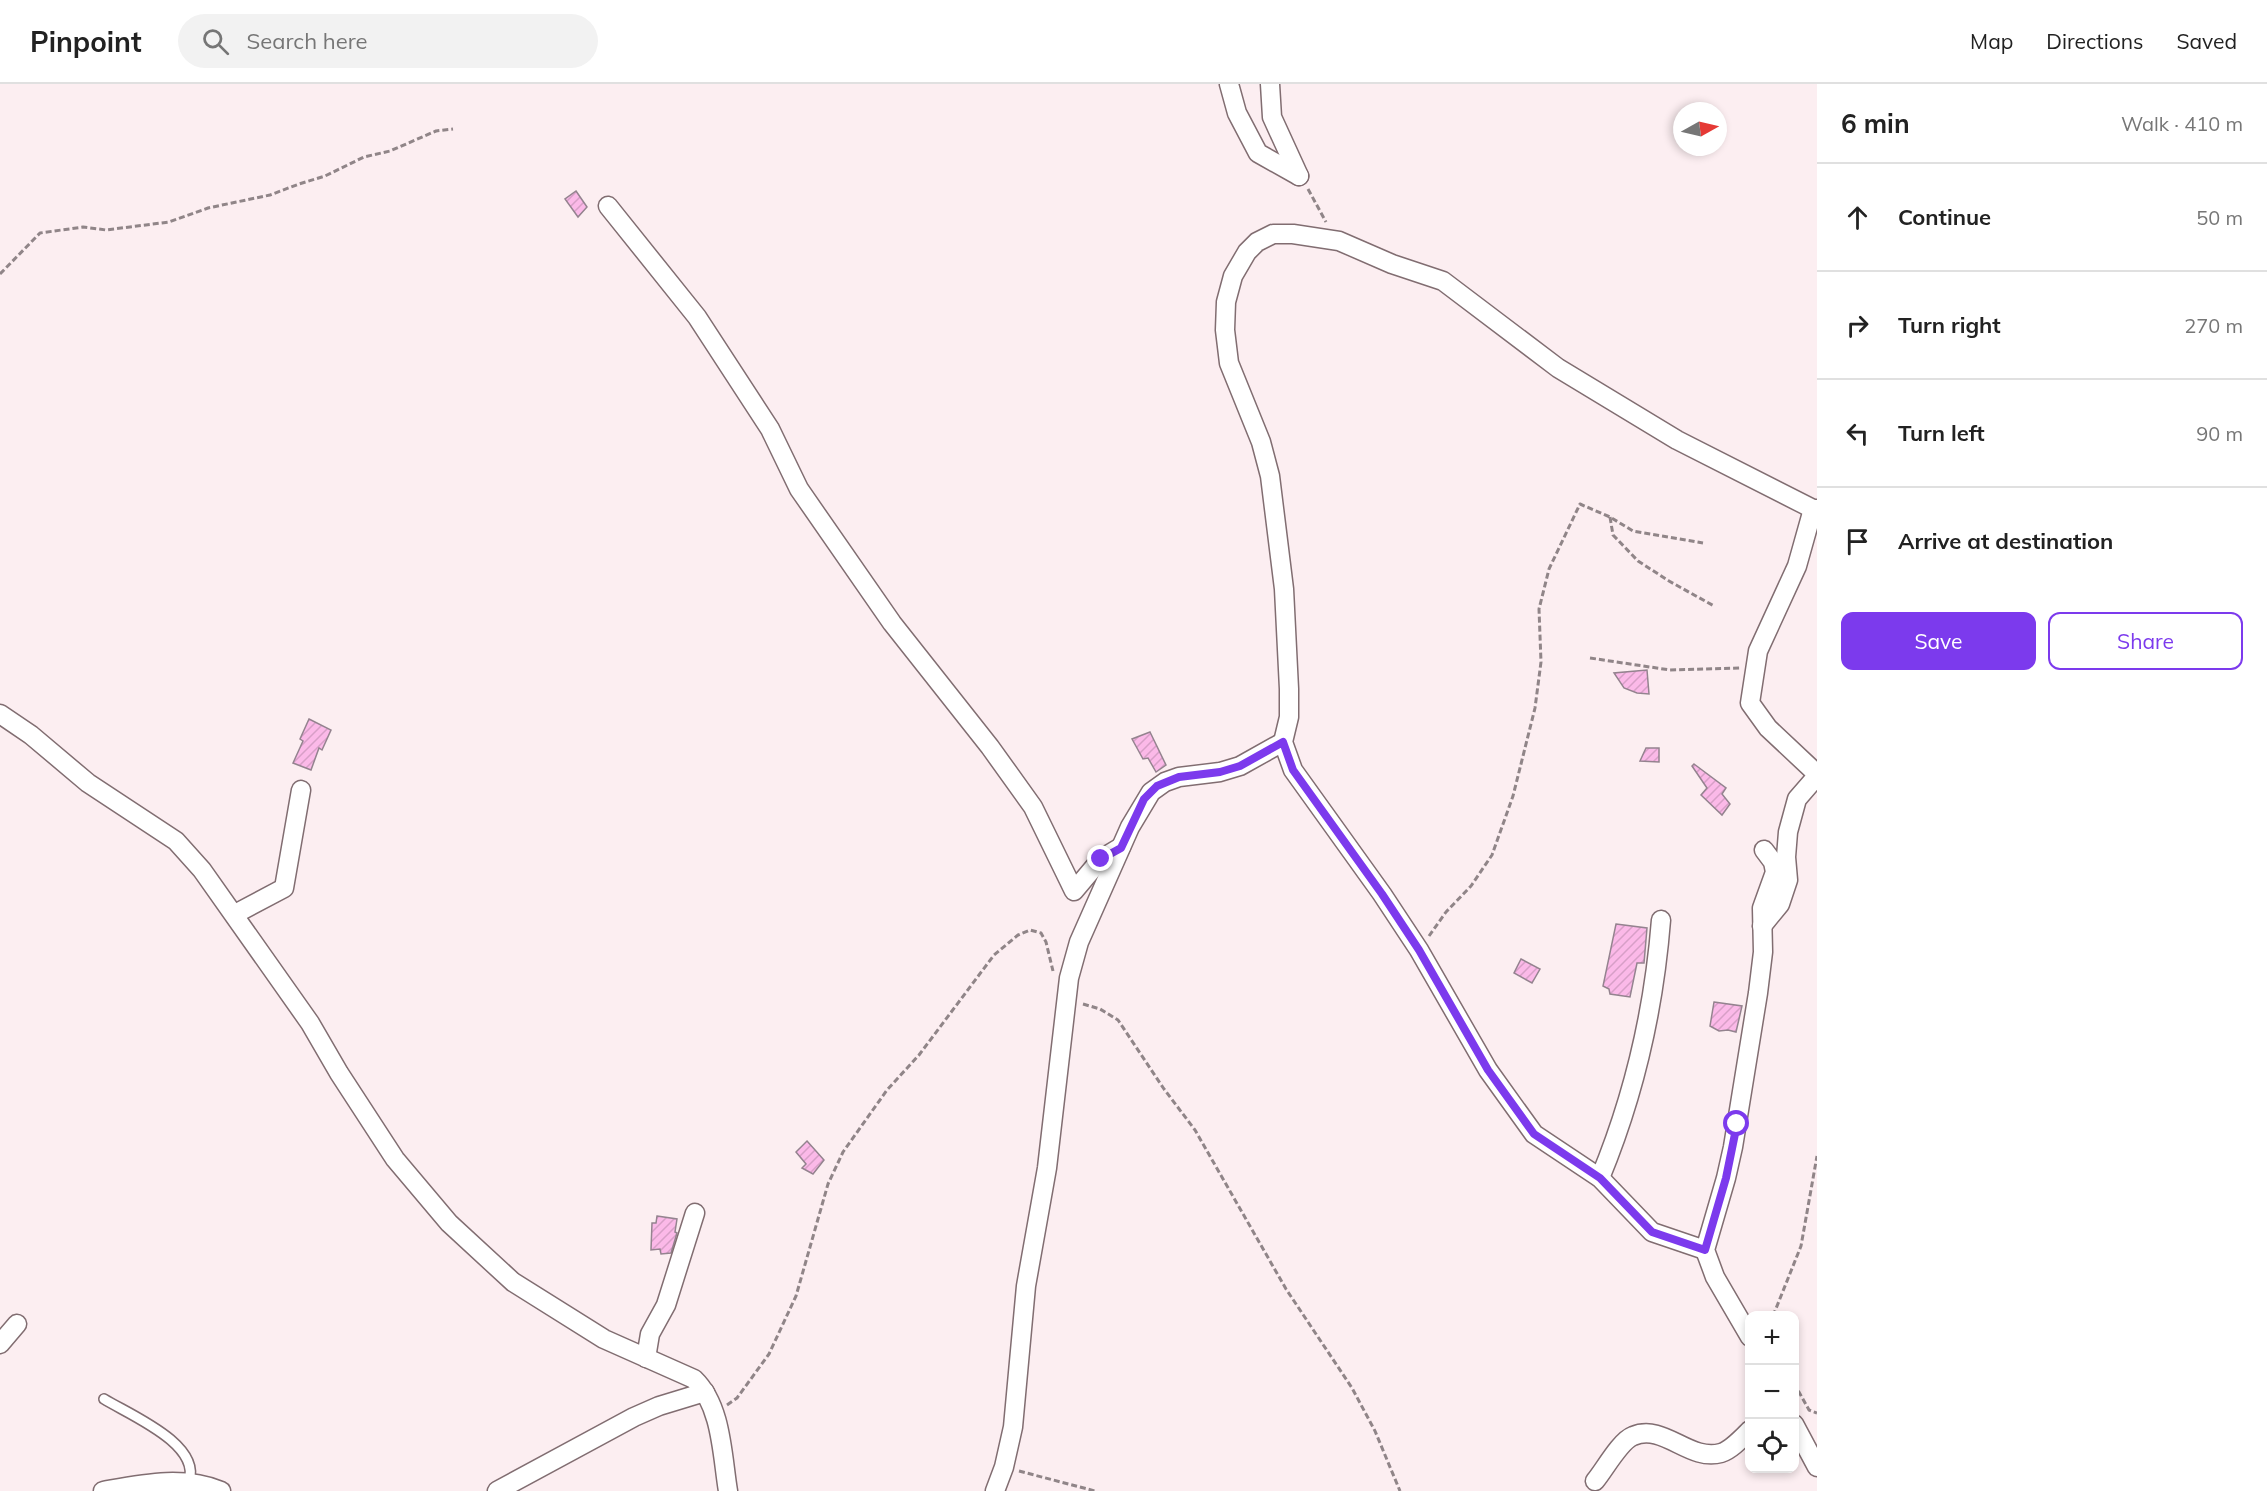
<!DOCTYPE html>
<meta charset="utf-8">
<style>
:root{--surface:#fff;--page:#f2f2f2;--text:#222;--muted:#767676;--line:#e0e0e0;--accent:#7c3aed}
body{margin:0;font-family:Mulish,sans-serif;background:var(--page);color:var(--text)}
.controls{position:absolute;right:18px;bottom:18px;display:grid;overflow:hidden;border-radius:12px;box-shadow:0 3px 9px #0003}
.controls button{width:54px;height:54px;display:grid;place-items:center;padding:0;border:0;border-bottom:2px solid var(--line);background:var(--surface);color:var(--text);font:30px sans-serif}
.compass{position:absolute;left:1673px;top:18px;width:54px;height:54px;border-radius:50%;background:var(--surface);box-shadow:0 3px 9px #0003;rotate:82deg}
.stop{position:absolute;width:18px;height:18px;margin:-14px;border:4px solid #7c3aed;border-radius:50%;background:#fff}
.stop.end{background:#7c3aed;border-color:#fff;box-shadow:0 2px 6px #0008}
.list{margin:0;padding:0;list-style:none}
h2{display:flex;justify-content:space-between;align-items:center;height:78px;margin:0;padding:0 24px;font-size:26px}
h2 small{font-size:20px;font-weight:400;color:var(--muted)}
.list li{display:grid;grid-template-columns:39px 1fr auto;gap:18px;align-items:center;box-sizing:border-box;height:108px;padding:0 24px;border-top:2px solid var(--line)}
.list b{display:block;font-size:22px;white-space:nowrap}
.list em{font-size:20px;font-style:normal;color:var(--muted)}
.actions{display:flex;gap:12px;padding:18px 24px}
.actions a{flex:1;padding:14px 0;border:2px solid var(--accent);border-radius:12px;text-align:center;font-size:21px;color:var(--accent)}
.actions .main{background:var(--accent);color:#fff}
.icon{flex:none;width:33px;height:33px;fill:none;stroke:currentColor;stroke-width:2;stroke-linecap:round;stroke-linejoin:round}
.map{position:relative;flex:none;width:1817px;height:1407px;overflow:hidden}
header{display:flex;align-items:center;gap:36px;box-sizing:border-box;height:84px;padding:0 30px;background:var(--surface);border-bottom:2px solid var(--line)}
header strong{font-size:28px}
nav{display:flex;gap:33px;margin-inline-start:auto;font-size:21px}
.search{width:420px;height:54px;background:var(--page);display:flex;align-items:center;gap:15px;box-sizing:border-box;padding:0 21px;border-radius:33px;color:var(--muted);font-size:22px}
main{display:flex}
aside{flex:1;background:var(--surface)}
.map>svg:first-child{display:block}
</style>
<header>
<strong>Pinpoint</strong>
<div class="search"><svg class="icon" aria-label="search" viewBox="0 0 24 24"><circle cx="10" cy="10" r="6"/><path d="M15 15l6 6"/></svg>Search here</div>
<nav><a>Map</a><a>Directions</a><a>Saved</a></nav>
</header>
<main>
<div class="map">
<svg width="1817" height="1407" viewBox="0 0 1817 1407">
<defs>
<pattern id="building-hatch" width="6" height="6" patternUnits="userSpaceOnUse" patternTransform="scale(1.5)"><rect width="6" height="6" fill="#fbb9e8"/><path d="M-1 1l2-2M0 6l6-6M5 7l2-2" fill="none" stroke="#d79fc7"/></pattern>
</defs>
<rect width="100%" height="100%" fill="#fceef1"/>
<g fill="url(#building-hatch)" stroke="#94838f" stroke-width="1.5">
<path d="M576,107L587,123L578,133L565,115Z"/>
<path d="M1647,586L1649,610L1637,609L1624,604L1614,589Z"/>
<path d="M309,635L331,646L322,666L319,664L311,686L293,679L303,657L300,655Z"/>
<path d="M1150,648L1166,681L1156,688L1148,674L1143,675L1132,655Z"/>
<path d="M1646,664H1659V678L1640,677Z"/>
<path d="M1694,680L1726,704L1722,710L1730,720L1722,731L1701,711L1707,704L1692,682Z"/>
<path d="M1616,840L1647,844L1644,879H1637L1630,913L1610,910L1609,905L1603,902Z"/>
<path d="M1521,875L1540,885L1532,899L1514,889Z"/>
<path d="M1714,918L1742,922L1736,948L1728,946L1719,947L1710,942Z"/>
<path d="M807,1057L824,1076L813,1090L802,1084L806,1080L796,1068Z"/>
<path d="M657,1132L677,1135L675,1148L677,1149L671,1169L661,1170L660,1165L651,1166L652,1139H656Z"/>
</g>
<g fill="none" stroke-linecap="round" stroke-linejoin="round">
<g stroke="#816d71" stroke-width="12">
<path id="service" d="M104,1315C130,1331 201,1360 189,1397"/>
</g>
<g stroke="#816d71" stroke-width="21">
<g id="minor">
<path d="M1229,0L1237,29L1258,69L1299,92"/>
<path d="M1270,0L1272,33L1299,92"/>
<path d="M608,122L697,233L770,345L799,405L892,539L990,663L1033,723L1074,807L1101,775L1121,763"/>
<path d="M1813,425L1797,482L1758,567L1750,619L1768,644L1817,690"/>
<path d="M0,630L31,651L88,699L176,757L202,786L310,939L339,989L395,1075L449,1139L513,1198L604,1255L694,1295C722,1322 722,1371 728,1407"/>
<path d="M235,830L284,804L301,706"/>
<path d="M1762,842L1780,820L1788,796L1786,773L1788,748L1797,715L1817,692"/>
<path d="M1600,1094C1634,1012 1654,925 1661,836"/>
<path d="M1705,1166L1652,1148L1600,1094L1534,1050L1488,986L1419,866L1382,810L1293,686L1283,658L1289,633V605L1284,505L1270,392L1261,358L1229,279L1225,246L1226,218L1233,192L1247,168L1257,158L1273,150H1293L1339,157L1392,180L1443,197L1558,284L1677,356L1813,425H1817"/>
<path d="M1750,1253L1715,1193L1705,1166L1726,1094L1733,1063L1758,909L1763,868L1762,824L1775,788L1773,778L1764,766"/>
<path d="M0,1260L17,1240"/>
<path d="M646,1274L650,1250L666,1221L695,1129"/>
<path d="M1794,1340L1817,1383"/>
<path d="M1595,1397C1605,1385 1620,1357 1633,1352C1664,1339 1689,1378 1721,1369C1731,1366 1742,1354 1750,1346"/>
<path d="M103,1407C142,1400 183,1391 221,1407"/>
<path d="M497,1407L634,1333L659,1322L705,1308"/>
<path d="M995,1407L1004,1383L1013,1343L1026,1202L1047,1084L1069,894L1079,858L1130,743L1151,708L1165,698L1179,693L1220,688L1240,682L1283,658"/>
</g>
</g>
<g stroke="#908588" stroke-width="3" stroke-dasharray="6 3" stroke-linecap="butt">
<path d="M1308,105L1326,138"/>
<path d="M0,190L40,149L83,143L106,146L169,138L208,124L270,111L299,100L325,92L364,73L390,67L436,47L453,45"/>
<path d="M1610,433L1613,451L1638,477L1669,497L1714,522"/>
<path d="M1590,574L1670,586L1740,584"/>
<path d="M1429,852L1446,828L1471,802L1492,771L1513,712L1535,624L1541,578L1539,525L1549,485L1580,420L1610,433L1633,447L1703,459"/>
<path d="M1083,920L1100,925L1118,936L1164,1005L1195,1046L1286,1205L1352,1304L1375,1347L1400,1407"/>
<path d="M1773,1232L1801,1162L1817,1072"/>
<path d="M1794,1299L1809,1326L1817,1329"/>
<path d="M727,1321L737,1314L769,1270L796,1212L828,1100L843,1068L887,1006L919,971L994,871L1018,851L1030,846L1041,849L1046,858L1053,887"/>
<path d="M1019,1387L1095,1407"/>
</g>
<use href="#service" stroke="#fff" stroke-width="9"/>
<use href="#minor" stroke="#fff" stroke-width="18"/>
</g>
<g fill="none" stroke-linecap="round" stroke-linejoin="round">
<path stroke="#7c3aed" stroke-width="8" d="M1101,775L1121,764L1144,715L1157,702L1179,693L1220,688L1240,682L1283,658L1293,686L1382,810L1419,866L1488,986L1534,1050L1600,1094L1652,1148L1705,1166L1726,1094L1737,1040"/>
</g>
</svg>
<div class="controls">
<button>+</button>
<button>−</button>
<button><svg class="icon" aria-label="locate" viewBox="0 0 24 24"><circle cx="12" cy="12" r="6"/><path d="M12 2v4M12 18v4M2 12h4M18 12h4"/></svg></button>
</div>
<svg class="compass" viewBox="-18 -18 36 36"><path d="M0-13l5 13h-10z" fill="#e53935"/><path d="M0 13l5-13h-10z" fill="#767676"/></svg>
<div class="stop" style="left:1737px;top:1040px"></div>
<div class="stop end" style="left:1101px;top:775px"></div>
</div>
<aside>
<h2>6 min<small>Walk · 410 m</small></h2>
<ul class="list">
<li><svg class="icon" aria-label="ahead" viewBox="0 0 24 24"><path d="M12 20V5M6 11l6-6 6 6"/></svg><div><b>Continue</b></div><em>50 m</em></li>
<li><svg class="icon" aria-label="right" viewBox="0 0 24 24"><path d="M7 20v-9h11M14 6l5 5-5 5"/></svg><div><b>Turn right</b></div><em>270 m</em></li>
<li><svg class="icon" aria-label="left" viewBox="0 0 24 24"><path d="M17 20v-9H6M10 6l-5 5 5 5"/></svg><div><b>Turn left</b></div><em>90 m</em></li>
<li><svg class="icon" aria-label="arrive" viewBox="0 0 24 24"><path d="M6 21V4h12l-3 4 3 4H6"/></svg><div><b>Arrive at destination</b></div></li>
</ul>
<div class="actions"><a class="main">Save</a><a>Share</a></div>
</aside>
</main>
